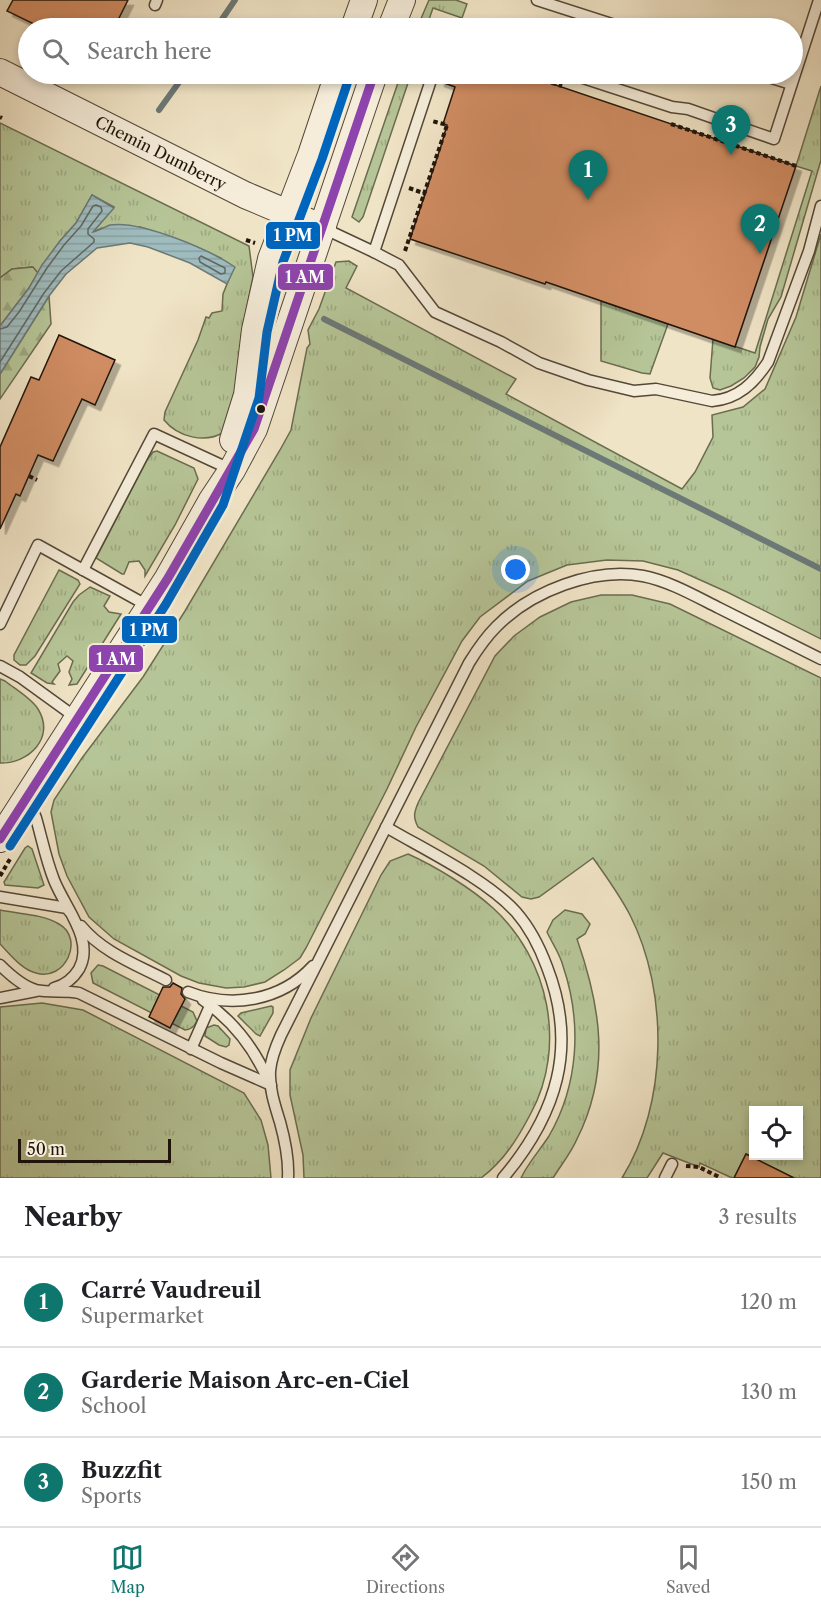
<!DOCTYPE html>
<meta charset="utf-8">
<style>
:root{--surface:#fff;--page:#f2f2f2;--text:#202124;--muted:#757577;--line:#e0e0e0;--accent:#0f766e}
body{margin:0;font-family:"Libre Caslon Text",serif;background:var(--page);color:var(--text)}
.controls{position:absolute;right:18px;bottom:18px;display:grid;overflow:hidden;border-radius:0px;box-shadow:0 3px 9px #0003}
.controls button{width:54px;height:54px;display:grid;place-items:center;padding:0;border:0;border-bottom:2px solid var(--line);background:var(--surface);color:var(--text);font:30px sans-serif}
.scale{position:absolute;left:18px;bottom:15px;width:153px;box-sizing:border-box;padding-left:6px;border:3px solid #20140a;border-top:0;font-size:16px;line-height:21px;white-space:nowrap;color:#20140a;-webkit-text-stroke:4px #f5edda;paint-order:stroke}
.you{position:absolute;left:516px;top:570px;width:21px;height:21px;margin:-15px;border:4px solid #fff;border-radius:50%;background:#1a73e8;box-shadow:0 0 0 9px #1a73e833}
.badge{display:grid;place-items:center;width:39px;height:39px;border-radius:50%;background:var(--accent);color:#fff;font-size:20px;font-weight:700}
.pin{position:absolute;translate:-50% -50px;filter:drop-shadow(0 2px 3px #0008)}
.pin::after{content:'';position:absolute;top:32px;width:21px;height:18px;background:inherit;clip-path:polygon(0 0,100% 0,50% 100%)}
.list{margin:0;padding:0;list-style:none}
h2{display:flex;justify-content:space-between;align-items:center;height:78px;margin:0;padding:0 24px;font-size:26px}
h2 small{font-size:20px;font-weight:400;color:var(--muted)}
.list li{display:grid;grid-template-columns:39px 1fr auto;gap:18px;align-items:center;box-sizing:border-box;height:90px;padding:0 24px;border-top:2px solid var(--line)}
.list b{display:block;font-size:22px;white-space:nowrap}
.list p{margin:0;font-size:20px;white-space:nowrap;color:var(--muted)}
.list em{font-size:20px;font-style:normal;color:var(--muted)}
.icon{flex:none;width:33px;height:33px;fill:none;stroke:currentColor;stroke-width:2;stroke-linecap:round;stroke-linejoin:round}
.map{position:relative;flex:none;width:821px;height:1178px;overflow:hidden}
.search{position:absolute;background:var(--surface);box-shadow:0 3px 9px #0003;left:18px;right:18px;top:18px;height:66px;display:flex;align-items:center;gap:15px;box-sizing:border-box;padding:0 21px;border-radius:33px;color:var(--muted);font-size:22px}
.sheet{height:348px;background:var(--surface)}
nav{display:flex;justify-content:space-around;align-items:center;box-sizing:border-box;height:84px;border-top:2px solid var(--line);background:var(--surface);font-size:16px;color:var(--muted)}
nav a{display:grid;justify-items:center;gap:3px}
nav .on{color:var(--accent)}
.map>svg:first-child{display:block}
</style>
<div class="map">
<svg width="821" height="1178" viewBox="0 0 821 1178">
<defs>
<pattern id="grass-tufts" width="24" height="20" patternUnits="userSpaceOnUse" patternTransform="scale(1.5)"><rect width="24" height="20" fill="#b6c597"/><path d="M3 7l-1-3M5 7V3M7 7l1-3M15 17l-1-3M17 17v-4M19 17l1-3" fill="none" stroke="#9ca881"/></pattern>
<pattern id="forest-firs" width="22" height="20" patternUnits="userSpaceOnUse" patternTransform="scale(1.5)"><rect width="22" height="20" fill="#b6c597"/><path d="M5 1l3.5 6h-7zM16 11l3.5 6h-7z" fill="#9ca881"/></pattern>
<pattern id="water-rules" width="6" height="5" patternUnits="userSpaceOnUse" patternTransform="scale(1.5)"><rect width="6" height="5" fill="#9fbcbf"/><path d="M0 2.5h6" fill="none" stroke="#89a1a3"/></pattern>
<filter id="shadow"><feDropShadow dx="5.5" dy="5.5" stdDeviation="0" flood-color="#0004"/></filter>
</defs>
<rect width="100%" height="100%" fill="#f0e4c6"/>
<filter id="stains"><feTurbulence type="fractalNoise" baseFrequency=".00333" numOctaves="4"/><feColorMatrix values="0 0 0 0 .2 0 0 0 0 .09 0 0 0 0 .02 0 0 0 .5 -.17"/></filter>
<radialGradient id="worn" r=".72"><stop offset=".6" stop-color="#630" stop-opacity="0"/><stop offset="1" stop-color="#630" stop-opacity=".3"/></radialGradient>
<g fill="url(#grass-tufts)" stroke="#6b6c50" stroke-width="1.5" fill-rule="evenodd">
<path d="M429,0H456L467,4L462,18L433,8L426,28H417Z"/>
<path d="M401,74H411L363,217L359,222L352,217Z"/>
<path d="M821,86V160L781,297L768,319L760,347L759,357L755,367L744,378L731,386L720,390L713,388L710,378L713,339L755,353L812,171L796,166Z"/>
<path d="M0,123L249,246L253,277L241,336L242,376L224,432C205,444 178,437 164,420L165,412L198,340L206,317L209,318L212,313L222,311L223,294L231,274L221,258L171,237L140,227L102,228L93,232L114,207L92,195L76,223L60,241L38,273L32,267L12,269L0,278Z"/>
<path d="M821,234V639L727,592L678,570L643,561L607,560L567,565L528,581L480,617L462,641L416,727L387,789L306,948L300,958L284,970L265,982L244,987L226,988L199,983L181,976L114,939L89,917L67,876L59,854L51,812L54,800L82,758L143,677L185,611L280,450L291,430L307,348L310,344L308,330L319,309L336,262L349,261L357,266L346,288L516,379L506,394L682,489L695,472L713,437L712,415L743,407L765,389L796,317Z"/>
<path d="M601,301L668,324L650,374L642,373L601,361Z"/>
<path d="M157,451L194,468L198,479L175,525L145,576V570L139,561L129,562L124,574H122L96,558L147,460L153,452Z"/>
<path d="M59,570L78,580L80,584L35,656L26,665H20L14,660V655Z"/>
<path d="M90,587L110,596L104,606L109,612L121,614L77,684L69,685L72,679L69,672L73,661L67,656L58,664L60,671L52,682L54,684L47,683L31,673L73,602L79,595Z"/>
<path d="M601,595H632L670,604L821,678V1178H794L746,1154L734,1178H732L700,1163L699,1167L663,1153L647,1178H622C668,1104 669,992 630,915C619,894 606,876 593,858L539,897L531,899L522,897L484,866L418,827C413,817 414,813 418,803L495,656L514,636L540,617L571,602ZM754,1110H798V1156H754Z"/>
<path d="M0,679L5,681C15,689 31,698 38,709C56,738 28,764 0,763Z"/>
<path d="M28,846L32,849L44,885L38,888L5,885L4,882L25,848Z"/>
<path d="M408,854C435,866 471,888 493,908C549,959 567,1046 531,1113C518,1138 504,1161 481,1178H304L303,1155L290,1095V1070L311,1018L381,875L390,861Z"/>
<path d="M0,910C18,914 43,914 59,924C85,939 65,982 36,973C22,970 10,954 0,944Z"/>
<path d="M565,910L582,914L590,924L585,934L577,939C601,1008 611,1071 577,1139C571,1153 561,1165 553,1178H521C528,1163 540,1150 549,1136C579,1084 582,1022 563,966C560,954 552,943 547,932L553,920Z"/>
<path d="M98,965L103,966L193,1012L197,1021C194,1027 191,1030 185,1030L93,983L91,973Z"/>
<path d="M42,1003L83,1010L244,1093L261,1120L268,1145L271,1178H0V1007Z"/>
<path d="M271,1006L273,1007V1013L260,1036L256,1034L238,1016L241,1013Z"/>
<path d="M214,1025L218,1026L230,1039L229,1045L226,1047L219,1045L205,1036L206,1028Z"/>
</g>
<g fill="url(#forest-firs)" stroke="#6b6c50" stroke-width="1.5">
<path d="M33,267L38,273L29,288L0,326V278L12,269Z"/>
<path d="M49,296L51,324L0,399V374Z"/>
</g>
<path fill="url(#water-rules)" stroke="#6c7977" stroke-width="1.5" d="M92,195L114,208L93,232C99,231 104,227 110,225C141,220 210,250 235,267L227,284L190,263L148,247L130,243L97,248L66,274L49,296L0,374V326L29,288L42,265L60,241L76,223Z"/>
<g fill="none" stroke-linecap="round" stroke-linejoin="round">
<g stroke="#606864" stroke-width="1.5">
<path d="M201,256L225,268V273L221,274L200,262L199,258Z"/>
<path d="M0,329L7,327L19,312L47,268L64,245L81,226L93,206L96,205L101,207L102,211L88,229V234L94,239V242L61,271L44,293L0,362"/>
</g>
<g stroke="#6c7977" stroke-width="6">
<path d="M216,28L235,0"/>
<path d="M159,110L185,74"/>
<path d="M324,319L821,569"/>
</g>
</g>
<g fill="#d08c62" stroke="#20140a" stroke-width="1.5" filter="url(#shadow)">
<path d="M13,0H128L114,28H42L7,11Z"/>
<path d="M440,74H523L796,166L735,347L546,282L545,284L410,239L441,146L447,125L443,124L455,87L439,81Z"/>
<path d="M59,335L115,360L95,405L82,399L53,461L38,455L20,496L16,494L0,529V447L31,377L39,380Z"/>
<path d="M173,983L182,988L181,994L185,999L170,1028L149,1017L163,987H170Z"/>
<path d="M746,1154L794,1178H734Z"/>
</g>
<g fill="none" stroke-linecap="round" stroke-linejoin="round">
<g stroke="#544839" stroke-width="13">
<g id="service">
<path d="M537,0L624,28"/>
<path d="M155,5L157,0"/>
<path d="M571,74L672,107L688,109L774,139L819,0"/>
<path d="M759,74L791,84"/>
<path d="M323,228L374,252L433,74"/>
<path d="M374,252L399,265L435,312L501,342L539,363L588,380L634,391L656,389L712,401C738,399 754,383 768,362L809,251L821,206"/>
<path d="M83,570L154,434L232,470"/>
<path d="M0,624L38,545L150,607"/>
<path d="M0,666L20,677L78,719"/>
<path d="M24,801L32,809L36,818C42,839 46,860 54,880C65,908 95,940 79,969C73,979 65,985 54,988"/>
<path d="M386,827C425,850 486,879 516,912C530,928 540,948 547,967C578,1047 557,1114 503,1178"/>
<path d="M0,897L67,908L69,911"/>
<path d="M81,926C102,952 137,965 166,980"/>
<path d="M0,965C10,975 22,986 36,990C49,993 65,990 79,993L221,1063L271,1085"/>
<path d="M188,992C231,1009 281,1001 313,966"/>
<path d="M0,998L36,991"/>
<path d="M203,1000C232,1020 254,1048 268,1080"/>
<path d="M191,1049L210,1006"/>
<path d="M288,1178C289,1159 285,1140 280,1122C275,1106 269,1088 270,1071C271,1058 276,1046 281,1035L469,663C477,650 485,638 496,627C531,591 594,567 643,576C669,581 695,596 719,608C753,625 787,642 821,659"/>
<path d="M665,1178L672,1164"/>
</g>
</g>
<g stroke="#544839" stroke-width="28">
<g id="tertiary">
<path d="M354,28L364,0"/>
<path d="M391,28L402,0"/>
<path id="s1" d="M0,72L245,195L323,228"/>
<path d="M233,440L247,395L255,330L271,259L311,155L338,74"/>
<path d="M0,839L168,578L212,500L232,470L254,429L374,74"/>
</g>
</g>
<g stroke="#20140a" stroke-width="4" stroke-dasharray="4.5 3" stroke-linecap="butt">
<path d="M523,74L562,86"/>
<path d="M0,117L2,118"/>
<path d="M671,124L796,166"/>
<path d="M409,188L426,194"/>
<path d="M246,240L255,243"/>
<path d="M405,251L447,125L432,121"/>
<path d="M29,476L37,480"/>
<path d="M0,876L10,859"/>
<path d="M686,1166L699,1167L721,1178"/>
</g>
<use href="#service" stroke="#f5edda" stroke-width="10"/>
<use href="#tertiary" stroke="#f5edda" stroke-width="26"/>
<g stroke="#f5edda" stroke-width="14">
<path id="bus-1" d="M0,839L168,578L254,429L374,74"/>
</g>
<g stroke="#f5edda" stroke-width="14">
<path id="bus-2" d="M10,846L166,604L223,505L259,398L267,332L283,262L322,159L349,78"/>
</g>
<use href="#bus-1" stroke="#8e44ad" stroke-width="9"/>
<use href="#bus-2" stroke="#0065bd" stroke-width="9"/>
</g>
<circle fill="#20140a" stroke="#f5edda" stroke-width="2" cx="261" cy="409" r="5"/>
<g text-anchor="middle" stroke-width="6" stroke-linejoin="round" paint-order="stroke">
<g font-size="16" fill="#20140a" stroke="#f5edda">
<text dy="6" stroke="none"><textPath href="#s1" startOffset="180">Chemin Dumberry</textPath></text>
</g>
</g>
<g stroke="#f5edda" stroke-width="2">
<rect x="265" y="221" width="56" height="29" rx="6" fill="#0065bd"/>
<rect x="277" y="263" width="57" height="28" rx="6" fill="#8e44ad"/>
<rect x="121" y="615" width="57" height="29" rx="6" fill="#0065bd"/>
<rect x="88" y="644" width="56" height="29" rx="6" fill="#8e44ad"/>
</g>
<g font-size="16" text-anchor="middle" font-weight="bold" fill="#fff">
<text x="293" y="241">1 PM</text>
<text x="305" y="283">1 AM</text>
<text x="149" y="636">1 PM</text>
<text x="116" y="665">1 AM</text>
</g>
<rect width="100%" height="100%" filter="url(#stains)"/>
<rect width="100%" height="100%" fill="url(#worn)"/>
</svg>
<div class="controls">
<button><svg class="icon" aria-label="locate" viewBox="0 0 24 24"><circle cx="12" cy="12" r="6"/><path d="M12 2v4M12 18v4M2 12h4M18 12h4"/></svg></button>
</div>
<div class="scale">50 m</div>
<div class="you"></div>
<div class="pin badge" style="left:588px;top:200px">1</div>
<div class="pin badge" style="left:760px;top:254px">2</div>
<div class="pin badge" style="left:731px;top:155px">3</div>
<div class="search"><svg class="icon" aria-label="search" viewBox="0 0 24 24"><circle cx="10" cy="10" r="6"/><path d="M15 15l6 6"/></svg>Search here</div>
</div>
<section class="sheet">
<h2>Nearby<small>3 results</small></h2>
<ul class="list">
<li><span class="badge">1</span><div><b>Carré Vaudreuil</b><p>Supermarket</p></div><em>120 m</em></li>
<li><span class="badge">2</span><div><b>Garderie Maison Arc-en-Ciel</b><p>School</p></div><em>130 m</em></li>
<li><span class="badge">3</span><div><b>Buzzfit</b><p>Sports</p></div><em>150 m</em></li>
</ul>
</section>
<nav>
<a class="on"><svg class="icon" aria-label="map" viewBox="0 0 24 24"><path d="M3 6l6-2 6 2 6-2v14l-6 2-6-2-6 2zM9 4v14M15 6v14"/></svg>Map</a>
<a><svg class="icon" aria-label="directions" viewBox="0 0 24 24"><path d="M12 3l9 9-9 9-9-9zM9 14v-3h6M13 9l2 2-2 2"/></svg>Directions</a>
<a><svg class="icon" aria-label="saved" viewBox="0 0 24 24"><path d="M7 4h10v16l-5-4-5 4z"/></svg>Saved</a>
</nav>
